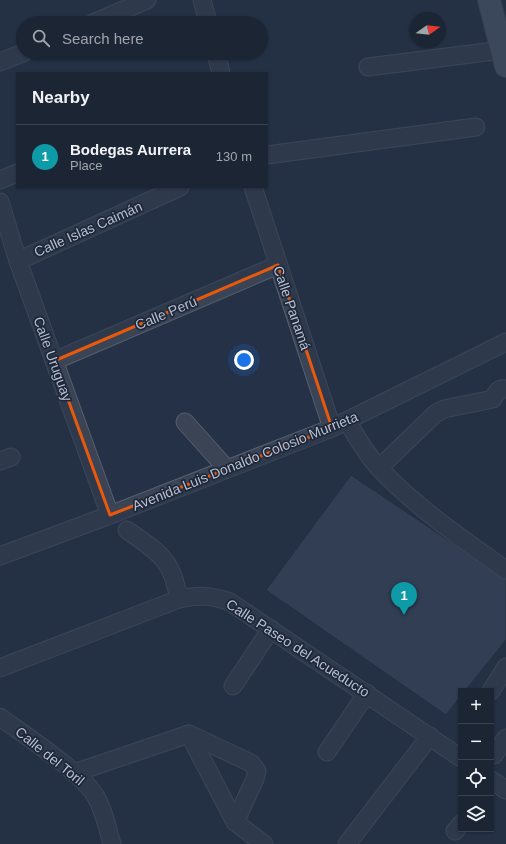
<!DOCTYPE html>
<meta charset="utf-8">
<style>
:root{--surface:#1c2534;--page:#252d3c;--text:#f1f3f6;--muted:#a0a5ac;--line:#3a424f;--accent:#8cb2ff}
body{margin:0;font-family:Helvetica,sans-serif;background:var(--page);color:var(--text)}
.controls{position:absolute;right:12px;bottom:12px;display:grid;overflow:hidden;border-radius:0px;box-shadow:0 1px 3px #0004}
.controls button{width:36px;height:36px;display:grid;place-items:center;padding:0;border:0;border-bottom:1px solid var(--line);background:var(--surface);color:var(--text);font:20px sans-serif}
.compass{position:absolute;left:410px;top:12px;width:36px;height:36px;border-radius:50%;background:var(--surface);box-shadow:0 1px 3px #0004;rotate:76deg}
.you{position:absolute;left:244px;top:360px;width:14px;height:14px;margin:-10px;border:3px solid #fff;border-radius:50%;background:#1a73e8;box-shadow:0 0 0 6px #1a73e833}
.badge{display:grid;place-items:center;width:26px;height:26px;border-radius:50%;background:var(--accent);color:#fff;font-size:13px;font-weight:700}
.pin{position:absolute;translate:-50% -33px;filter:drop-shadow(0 1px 2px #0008)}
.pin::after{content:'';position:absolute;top:21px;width:14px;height:12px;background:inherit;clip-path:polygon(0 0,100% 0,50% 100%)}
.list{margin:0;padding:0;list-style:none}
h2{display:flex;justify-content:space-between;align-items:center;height:52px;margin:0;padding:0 16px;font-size:17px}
h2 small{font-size:13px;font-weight:400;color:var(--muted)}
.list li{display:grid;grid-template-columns:26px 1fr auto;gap:12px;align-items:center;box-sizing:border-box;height:64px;padding:0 16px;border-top:1px solid var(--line)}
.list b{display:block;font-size:15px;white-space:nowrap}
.list p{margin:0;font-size:13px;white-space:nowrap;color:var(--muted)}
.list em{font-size:13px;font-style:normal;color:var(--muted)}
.icon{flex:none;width:22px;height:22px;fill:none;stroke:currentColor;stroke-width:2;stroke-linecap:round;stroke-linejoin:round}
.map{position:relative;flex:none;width:506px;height:844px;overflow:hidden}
.search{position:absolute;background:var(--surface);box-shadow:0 1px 3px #0004;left:16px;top:16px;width:252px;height:44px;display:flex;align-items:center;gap:10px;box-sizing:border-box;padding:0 14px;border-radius:22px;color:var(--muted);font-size:15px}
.panel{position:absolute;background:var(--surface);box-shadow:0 1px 3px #0004;left:16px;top:72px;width:252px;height:116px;border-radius:0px}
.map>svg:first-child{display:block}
</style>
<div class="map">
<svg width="506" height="844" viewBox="0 0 506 844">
<rect width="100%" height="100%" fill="#253146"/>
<path fill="#424e66" stroke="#202a3d" d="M351,475L506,579V640L465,691H461V696L446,715L266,590Z"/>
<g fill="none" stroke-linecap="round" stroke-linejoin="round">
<g stroke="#565e6f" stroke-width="19">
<g id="minor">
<path d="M202,0L208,23"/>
<path d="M93,23L147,0"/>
<path d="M216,53L221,73"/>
<path d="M0,62L23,53"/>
<path d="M368,67L502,50"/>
<path d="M267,155L476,127"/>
<path d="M0,180L17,173"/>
<path d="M253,187L332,428"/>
<path d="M0,202L18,261L110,515"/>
<path d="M18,261L180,187"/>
<path d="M54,361L278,265"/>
<path d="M347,421C357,437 366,455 380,469C417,508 462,539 506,570"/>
<path d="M185,422L227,469"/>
<path d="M0,461L11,457"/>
<path d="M379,468L435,414L444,409L493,399C496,393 498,388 506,389"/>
<path d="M127,530C160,554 171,557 179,599"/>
<path d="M0,556L110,515L332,428L506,342"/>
<path d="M0,668L179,599C198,595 212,595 230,602L461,758"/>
<path d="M233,686L271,629"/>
<path d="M491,691L506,667"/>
<path d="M0,717C24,735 83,773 96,797C105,812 107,828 112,844"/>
<path d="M189,734L235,822L264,844"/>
<path d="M327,752L367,693"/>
<path d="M494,755L506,738"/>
<path d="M74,773L189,734L251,763L257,771L255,779L235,822"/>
<path d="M491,780L506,790"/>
<path d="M455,831L461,824"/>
<path d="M347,844L430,736"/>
</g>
</g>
<g stroke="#444c5e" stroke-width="24">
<path id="major" d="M489,0L506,66"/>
</g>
<use href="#minor" stroke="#3a4455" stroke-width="17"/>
<use href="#major" stroke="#586375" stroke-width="22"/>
</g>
<path d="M0 0H506V844H0ZM278,265L332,428L110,515L54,361Z" fill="#253146" fill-opacity=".55" fill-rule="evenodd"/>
<path fill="none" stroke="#e8590c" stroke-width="3" stroke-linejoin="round" d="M278,265L332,428L110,515L54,361Z"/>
<g text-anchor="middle" stroke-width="3.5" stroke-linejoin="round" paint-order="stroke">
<g font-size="14" fill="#b8bfce" stroke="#1e283b">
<text transform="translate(88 229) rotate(-24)" y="5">Calle Islas Caimán</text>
<text transform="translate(292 308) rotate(71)" y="5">Calle Panamá</text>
<text transform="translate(166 313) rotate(-23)" y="5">Calle Perú</text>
<text transform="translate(53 359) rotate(70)" y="5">Calle Uruguay</text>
<text transform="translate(245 461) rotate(-22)" y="5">Avenida Luis Donaldo Colosio Murrieta</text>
<text transform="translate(298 648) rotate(33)" y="5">Calle Paseo del Acueducto</text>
<text transform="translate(50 756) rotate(39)" y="5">Calle del Toril</text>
</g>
</g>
</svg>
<div class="controls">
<button>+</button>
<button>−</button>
<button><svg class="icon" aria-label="locate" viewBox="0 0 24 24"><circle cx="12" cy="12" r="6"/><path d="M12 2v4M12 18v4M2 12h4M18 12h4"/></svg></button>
<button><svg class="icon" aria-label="layers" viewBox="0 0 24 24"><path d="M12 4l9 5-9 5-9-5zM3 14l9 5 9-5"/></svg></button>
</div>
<svg class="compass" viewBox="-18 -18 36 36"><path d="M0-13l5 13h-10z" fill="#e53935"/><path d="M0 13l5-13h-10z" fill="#a0a5ac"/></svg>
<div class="you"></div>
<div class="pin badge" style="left:404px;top:615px;background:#0f9aa8">1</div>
<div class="search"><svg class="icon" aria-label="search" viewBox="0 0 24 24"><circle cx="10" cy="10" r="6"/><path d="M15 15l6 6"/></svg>Search here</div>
<section class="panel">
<h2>Nearby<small></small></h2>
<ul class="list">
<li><span class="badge" style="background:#0f9aa8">1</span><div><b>Bodegas Aurrera</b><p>Place</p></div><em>130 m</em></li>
</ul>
</section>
</div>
